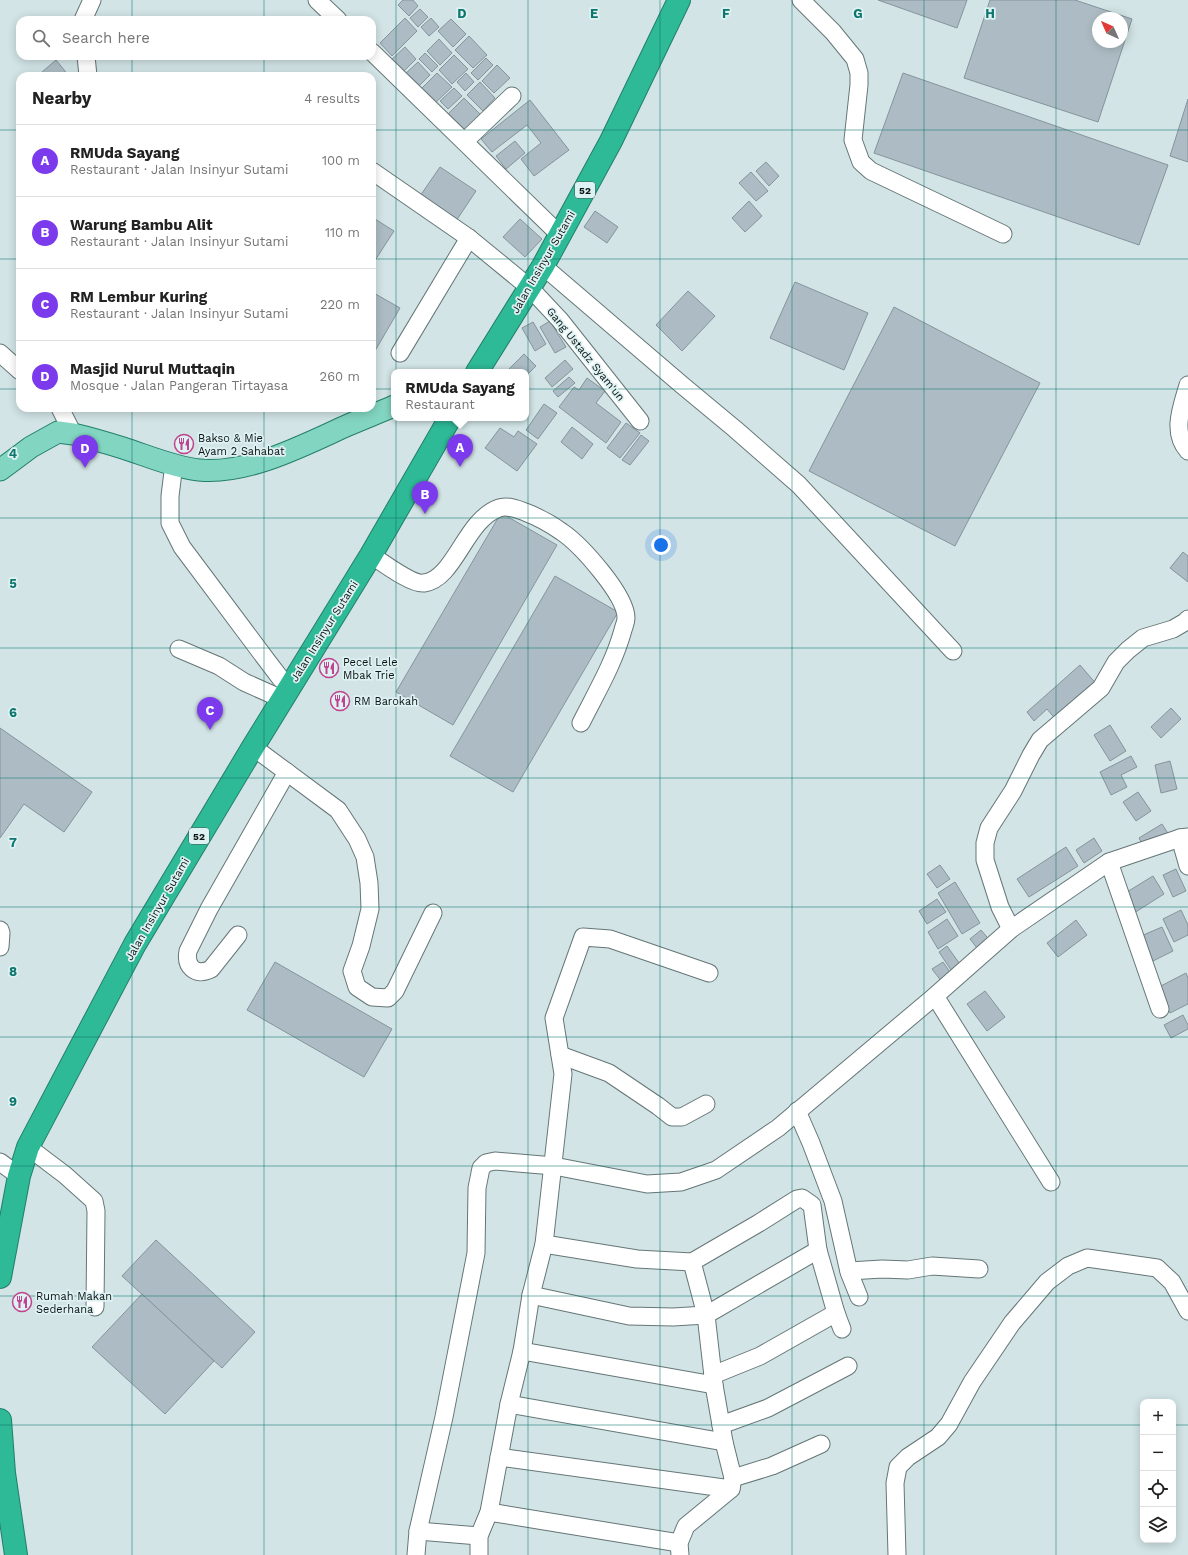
<!DOCTYPE html>
<meta charset="utf-8">
<style>
:root{--surface:#fff;--page:#f6f6f6;--text:#222;--muted:#767676;--line:#e0e0e0;--accent:#7c3aed}
body{margin:0;font-family:"Work Sans",sans-serif;background:var(--page);color:var(--text)}
.controls{position:absolute;right:12px;bottom:12px;display:grid;overflow:hidden;border-radius:8px;box-shadow:0 2px 10px #0003}
.controls button{width:36px;height:36px;display:grid;place-items:center;padding:0;border:0;border-bottom:1px solid var(--line);background:var(--surface);color:var(--text);font:20px sans-serif}
.compass{position:absolute;left:1092px;top:12px;width:36px;height:36px;border-radius:50%;background:var(--surface);box-shadow:0 2px 10px #0003;rotate:315deg}
.you{position:absolute;left:661px;top:545px;width:14px;height:14px;margin:-10px;border:3px solid #fff;border-radius:50%;background:#1a73e8;box-shadow:0 0 0 6px #1a73e833}
.badge{display:grid;place-items:center;width:26px;height:26px;border-radius:50%;background:var(--accent);color:#fff;font-size:13px;font-weight:700}
.pin{position:absolute;translate:-50% -33px;filter:drop-shadow(0 1px 2px #0008)}
.pin::after{content:'';position:absolute;top:21px;width:14px;height:12px;background:inherit;clip-path:polygon(0 0,100% 0,50% 100%)}
.popup{position:absolute;left:391px;top:369px;width:138px;height:52px;box-sizing:border-box;display:grid;place-content:center;border-radius:8px;background:var(--surface);filter:drop-shadow(0 1px 3px #0005);font-size:13px;white-space:nowrap;color:var(--muted)}
.popup b{font-size:15px;color:var(--text)}
.popup::after{content:'';position:absolute;left:50%;top:100%;margin-left:-8px;border:8px solid transparent;border-top-color:var(--surface)}
.list{margin:0;padding:0;list-style:none}
h2{display:flex;justify-content:space-between;align-items:center;height:52px;margin:0;padding:0 16px;font-size:17px}
h2 small{font-size:13px;font-weight:400;color:var(--muted)}
.list li{display:grid;grid-template-columns:26px 1fr auto;gap:12px;align-items:center;box-sizing:border-box;height:72px;padding:0 16px;border-top:1px solid var(--line)}
.list b{display:block;font-size:15px;white-space:nowrap}
.list p{margin:0;font-size:13px;white-space:nowrap;color:var(--muted)}
.list em{font-size:13px;font-style:normal;color:var(--muted)}
.icon{flex:none;width:22px;height:22px;fill:none;stroke:currentColor;stroke-width:2;stroke-linecap:round;stroke-linejoin:round}
.map{position:relative;flex:none;width:1188px;height:1555px;overflow:hidden}
.search{position:absolute;background:var(--surface);box-shadow:0 2px 10px #0003;left:16px;top:16px;width:360px;height:44px;display:flex;align-items:center;gap:10px;box-sizing:border-box;padding:0 14px;border-radius:12px;color:var(--muted);font-size:15px}
.panel{position:absolute;background:var(--surface);box-shadow:0 2px 10px #0003;left:16px;top:72px;width:360px;height:340px;border-radius:12px}
.map>svg:first-child{display:block}
</style>
<div class="map">
<svg width="1188" height="1555" viewBox="0 0 1188 1555">
<rect width="100%" height="100%" fill="#d2e4e6"/>
<g fill="#adbcc4" stroke="#85949b" fill-rule="evenodd">
<path d="M403,0H413L418,6L409,16L398,5Z"/>
<path d="M878,0H967L957,28Z"/>
<path d="M990,0H1075L1132,19L1098,122L964,78ZM1098,18H1122V42H1098Z"/>
<path d="M420,9L428,17L418,27L410,18Z"/>
<path d="M405,18L417,31L392,56L380,43Z"/>
<path d="M431,18L439,27L429,36L421,27Z"/>
<path d="M451,19L466,34L453,47L438,31Z"/>
<path d="M469,36L487,55L473,68L455,50Z"/>
<path d="M439,39L452,53L440,65L427,51Z"/>
<path d="M405,47L416,59L403,72L391,60Z"/>
<path d="M425,53L438,66L432,72L419,59Z"/>
<path d="M454,55L468,69L452,84L439,70Z"/>
<path d="M486,58L493,65L478,80L471,73Z"/>
<path d="M56,60L69,76H45L42,72Z"/>
<path d="M418,62L430,75L417,88L404,75Z"/>
<path d="M497,65L510,78L494,93L482,81Z"/>
<path d="M437,73L452,87L434,104L420,90Z"/>
<path d="M466,73L474,82L465,91L457,82Z"/>
<path d="M903,73L1168,165L1139,245L874,153Z"/>
<path d="M480,82L495,98L483,111L467,95Z"/>
<path d="M454,88L462,96L448,109L440,101Z"/>
<path d="M464,98L481,115L460,135L444,118Z"/>
<path d="M1188,99V162L1170,156Z"/>
<path d="M530,100L569,150L534,176L521,159L541,143L527,125L492,152L481,139Z"/>
<path d="M515,141L525,153L506,169L496,156Z"/>
<path d="M766,162L779,176L769,186L756,171Z"/>
<path d="M440,167L476,191L456,221L420,196Z"/>
<path d="M751,172L768,191L756,201L739,183Z"/>
<path d="M749,201L762,216L745,232L732,218Z"/>
<path d="M595,211L618,227L607,243L584,227Z"/>
<path d="M375,219L394,231L372,265V223Z"/>
<path d="M520,219L542,239L525,257L503,237Z"/>
<path d="M795,282L868,313L844,370L770,338Z"/>
<path d="M688,291L715,316L682,351L656,325Z"/>
<path d="M372,292L400,308L372,356Z"/>
<path d="M894,307L1040,383L955,546L809,471Z"/>
<path d="M550,321L566,347L555,353L540,327Z"/>
<path d="M533,322L546,344L535,351L522,328Z"/>
<path d="M524,354L536,366L526,376V372H506Z"/>
<path d="M565,360L573,369L552,387L545,378Z"/>
<path d="M569,377L575,383L558,397L553,391Z"/>
<path d="M587,378L605,391L596,403L621,422L606,443L559,407L574,387L579,390Z"/>
<path d="M544,404L557,413L538,439L526,430Z"/>
<path d="M626,423L640,433L620,458L607,448Z"/>
<path d="M572,427L593,444L582,459L561,442Z"/>
<path d="M500,428L514,437L518,431L537,444L517,471L485,448Z"/>
<path d="M641,435L649,441L630,465L622,460Z"/>
<path d="M501,513L557,545L453,725L396,692Z"/>
<path d="M1183,552L1188,556V582L1170,568Z"/>
<path d="M555,576L618,612L513,792L450,756Z"/>
<path d="M1080,665L1098,686L1058,722L1047,709L1034,721L1027,712Z"/>
<path d="M1171,708L1181,719L1161,738L1151,727Z"/>
<path d="M1110,725L1126,751L1110,761L1094,735Z"/>
<path d="M0,728L92,792L64,832L24,804L0,838Z"/>
<path d="M1131,756L1137,767L1121,775L1127,787L1111,795L1100,772Z"/>
<path d="M1170,761L1177,789L1161,793L1155,765Z"/>
<path d="M1138,792L1151,811L1136,821L1123,802Z"/>
<path d="M1162,824L1169,835L1145,849L1139,838Z"/>
<path d="M1094,838L1102,851L1084,863L1076,850Z"/>
<path d="M1066,847L1078,866L1029,897L1017,879Z"/>
<path d="M940,865L950,879L937,888L927,874Z"/>
<path d="M1176,869L1186,891L1173,897L1163,875Z"/>
<path d="M1153,876L1164,894L1134,913L1122,895Z"/>
<path d="M955,882L980,923L962,934L938,893Z"/>
<path d="M937,899L946,912L927,924L919,911Z"/>
<path d="M1181,910L1188,925V935L1174,942L1163,919Z"/>
<path d="M947,919L958,936L938,949L928,932Z"/>
<path d="M1076,920L1087,935L1058,957L1047,943Z"/>
<path d="M1162,927L1173,951L1153,961L1141,936Z"/>
<path d="M981,930L992,943L980,952L970,939Z"/>
<path d="M947,946L962,967L953,973L939,952Z"/>
<path d="M275,962L392,1029L364,1077L247,1010Z"/>
<path d="M943,962L952,975L942,982L932,969Z"/>
<path d="M1186,973L1188,978V1004L1170,1013L1157,988Z"/>
<path d="M985,991L1005,1017L987,1031L967,1004Z"/>
<path d="M1183,1015L1188,1025V1029L1171,1038L1164,1025Z"/>
<path d="M156,1240L255,1332L222,1368L122,1276Z"/>
<path d="M142,1294L214,1361L165,1414L92,1347Z"/>
</g>
<g fill="none" stroke-linecap="round" stroke-linejoin="round">
<g stroke="#657677" stroke-width="19">
<g id="minor">
<path d="M317,0L338,20"/>
<path d="M801,0L833,32L855,59L859,73V85L853,140L861,162L871,171L1003,234"/>
<path d="M83,20L92,0"/>
<path d="M372,52L560,235"/>
<path d="M86,56L88,76"/>
<path d="M465,141L512,96"/>
<path d="M372,171L469,238L530,288L560,320L640,421"/>
<path d="M543,266L682,385L735,429L799,485L953,651"/>
<path d="M0,353L20,371"/>
<path d="M400,353L469,238"/>
<path d="M1188,385C1182,406 1171,432 1188,451"/>
<path d="M60,408L73,434"/>
<path d="M174,464L170,496V523L182,547L268,662L281,679L290,686"/>
<path d="M371,555C382,562 412,585 424,583C455,579 465,520 499,508C507,505 517,509 525,512C538,517 551,524 562,532C581,545 626,595 626,618C626,622 624,626 623,630C614,663 596,693 581,723"/>
<path d="M179,649L219,666L244,682L282,699"/>
<path d="M253,747L338,810L357,839L365,857L369,883L370,909L361,946L352,971L357,987L372,997L388,998L395,991L433,913"/>
<path d="M1180,838L1188,866"/>
<path d="M1109,862L1160,1009"/>
<path d="M1011,929L1000,907L985,860V843L989,828L1013,791L1031,755L1040,740L1101,688L1116,662L1128,650L1143,638L1173,629L1185,622L1188,619"/>
<path d="M0,930L1,933L0,947"/>
<path d="M238,935L211,969C195,977 185,966 188,951L209,909L287,772"/>
<path d="M935,996L1051,1182"/>
<path d="M560,1055L609,1073L658,1106L672,1117H682L706,1104"/>
<path d="M797,1111L811,1143L833,1201L849,1272L859,1297"/>
<path d="M28,1147L65,1175L94,1201L96,1211L95,1307"/>
<path d="M0,1162L19,1176"/>
<path d="M544,1244L637,1259L692,1262L759,1223L797,1199L802,1198L812,1205L818,1250L836,1313L842,1329"/>
<path d="M849,1271L882,1269L908,1270L932,1266L979,1269"/>
<path d="M531,1295L629,1316L673,1317L706,1315L818,1250"/>
<path d="M522,1351L714,1385L706,1315L692,1262"/>
<path d="M713,1375L760,1356L836,1313"/>
<path d="M509,1404L724,1442"/>
<path d="M721,1425L768,1408L848,1366"/>
<path d="M499,1457L731,1489"/>
<path d="M733,1478L772,1466L821,1444"/>
<path d="M489,1512L679,1543"/>
<path d="M418,1531L479,1536"/>
<path d="M416,1555L418,1531L444,1417L476,1253L477,1188L481,1168L486,1163L495,1161L554,1166L647,1184L681,1182L716,1170L778,1128L935,996L1011,929L1109,862L1180,838L1188,837"/>
<path d="M479,1555V1536L489,1512L509,1404L522,1351L531,1295L544,1244L563,1074L554,1018L583,937L610,939L709,973"/>
<path d="M680,1555L679,1543L686,1526L731,1489L733,1478L724,1442L714,1385"/>
<path d="M897,1555L895,1483L898,1467L908,1457L938,1437L949,1424L972,1382L1012,1323L1047,1282L1068,1266L1087,1258L1157,1268L1172,1282L1188,1311"/>
</g>
</g>
<g stroke="#227f69" stroke-width="23">
<path id="major" d="M0,470L31,447L58,432L73,434C90,438 107,443 123,448C148,456 173,467 199,470C247,475 304,445 346,426C362,419 378,413 394,406"/>
</g>
<g stroke="#227f69" stroke-width="24">
<g id="highway">
<path d="M477,372L543,266L611,141L679,0"/>
<path d="M0,1277L19,1176L28,1147L135,944L253,747L371,555L450,418"/>
<path d="M0,1420L4,1473L16,1555"/>
</g>
</g>
<use href="#minor" stroke="#fff" stroke-width="17"/>
<use href="#major" stroke="#82d5c1" stroke-width="21"/>
<use href="#highway" stroke="#2eb997" stroke-width="22"/>
</g>
<path fill="none" stroke="#0f766e" stroke-width="1" stroke-opacity="0.55" d="M132,0V20M264,0V20M396,0V1555M528,0V1555M660,0V1555M792,0V1555M924,0V1555M1056,0V1555M132,56V76M264,56V76M0,130H20M372,130H1188M0,259H20M372,259H1188M0,389H20M372,389H1188M132,408V1555M264,408V1555M0,518H1188M0,648H1188M0,778H1188M0,907H1188M0,1037H1188M0,1166H1188M0,1296H1188M0,1425H1143M1173,1425H1188"/>
<defs>
<g id="restaurant-ring" transform="scale(1)"><circle r="9.5" fill="#dff2f3" stroke="#c1428f" stroke-width="1.5"/><path d="M-5-6h1v4h1v-4h1v4h1v-4h1v5L-1.5 .5V6h-2V.5L-5-1ZM5-6V6H3V1.5H1.5Q1.5-4 5-6Z" fill="#c1428f"/></g>
</defs>
<g fill-rule="evenodd">
<use href="#restaurant-ring" x="184" y="444"/>
<use href="#restaurant-ring" x="329" y="668"/>
<use href="#restaurant-ring" x="340" y="701"/>
<use href="#restaurant-ring" x="22" y="1302"/>
</g>
<g text-anchor="middle" stroke-width="3.5" stroke-linejoin="round" paint-order="stroke">
<g fill="#dff2f3" stroke="#4b5656" stroke-width="1">
<rect x="575" y="182" width="20" height="16" rx="3"/>
<rect x="189" y="828" width="20" height="16" rx="3"/>
</g>
<g font-size="10" font-weight="bold" fill="#0c1313">
<text x="585" y="194">52</text>
<text x="199" y="840">52</text>
</g>
<g font-size="11" fill="#0c1313" stroke="#dff2f3">
<text transform="translate(543 262) rotate(-60)" y="4">Jalan Insinyur Sutami</text>
<text transform="translate(586 354) rotate(51)" y="4">Gang Ustadz Syam'un</text>
<text transform="translate(324 631) rotate(-58)" y="4">Jalan Insinyur Sutami</text>
<text transform="translate(157 909) rotate(-60)" y="4">Jalan Insinyur Sutami</text>
</g>
<g font-size="11" fill="#0c1313" stroke="#dff2f3" text-anchor="start">
<text x="198" y="442">Bakso &amp; Mie<tspan x="198" dy="13">Ayam 2 Sahabat</tspan></text>
<text x="343" y="666">Pecel Lele<tspan x="343" dy="13">Mbak Trie</tspan></text>
<text x="354" y="705">RM Barokah</text>
<text x="36" y="1300">Rumah Makan<tspan x="36" dy="13">Sederhana</tspan></text>
</g>
</g>
<g font-size="13" text-anchor="middle" font-weight="bold" fill="#0f766e" stroke="#dff2f3" stroke-width="3.5" stroke-linejoin="round" paint-order="stroke">
<text x="462" y="18">D</text>
<text x="594" y="18">E</text>
<text x="726" y="18">F</text>
<text x="858" y="18">G</text>
<text x="990" y="18">H</text>
<text x="13" y="458">4</text>
<text x="13" y="588">5</text>
<text x="13" y="717">6</text>
<text x="13" y="847">7</text>
<text x="13" y="976">8</text>
<text x="13" y="1106">9</text>
</g>
</svg>
<div class="controls">
<button>+</button>
<button>−</button>
<button><svg class="icon" aria-label="locate" viewBox="0 0 24 24"><circle cx="12" cy="12" r="6"/><path d="M12 2v4M12 18v4M2 12h4M18 12h4"/></svg></button>
<button><svg class="icon" aria-label="layers" viewBox="0 0 24 24"><path d="M12 4l9 5-9 5-9-5zM3 14l9 5 9-5"/></svg></button>
</div>
<svg class="compass" viewBox="-18 -18 36 36"><path d="M0-13l5 13h-10z" fill="#e53935"/><path d="M0 13l5-13h-10z" fill="#767676"/></svg>
<div class="you"></div>
<div class="pin badge" style="left:460px;top:467px">A</div>
<div class="popup"><b>RMUda Sayang</b>Restaurant</div>
<div class="pin badge" style="left:425px;top:514px">B</div>
<div class="pin badge" style="left:210px;top:730px">C</div>
<div class="pin badge" style="left:85px;top:468px">D</div>
<div class="search"><svg class="icon" aria-label="search" viewBox="0 0 24 24"><circle cx="10" cy="10" r="6"/><path d="M15 15l6 6"/></svg>Search here</div>
<section class="panel">
<h2>Nearby<small>4 results</small></h2>
<ul class="list">
<li><span class="badge">A</span><div><b>RMUda Sayang</b><p>Restaurant · Jalan Insinyur Sutami</p></div><em>100 m</em></li>
<li><span class="badge">B</span><div><b>Warung Bambu Alit</b><p>Restaurant · Jalan Insinyur Sutami</p></div><em>110 m</em></li>
<li><span class="badge">C</span><div><b>RM Lembur Kuring</b><p>Restaurant · Jalan Insinyur Sutami</p></div><em>220 m</em></li>
<li><span class="badge">D</span><div><b>Masjid Nurul Muttaqin</b><p>Mosque · Jalan Pangeran Tirtayasa</p></div><em>260 m</em></li>
</ul>
</section>
</div>
